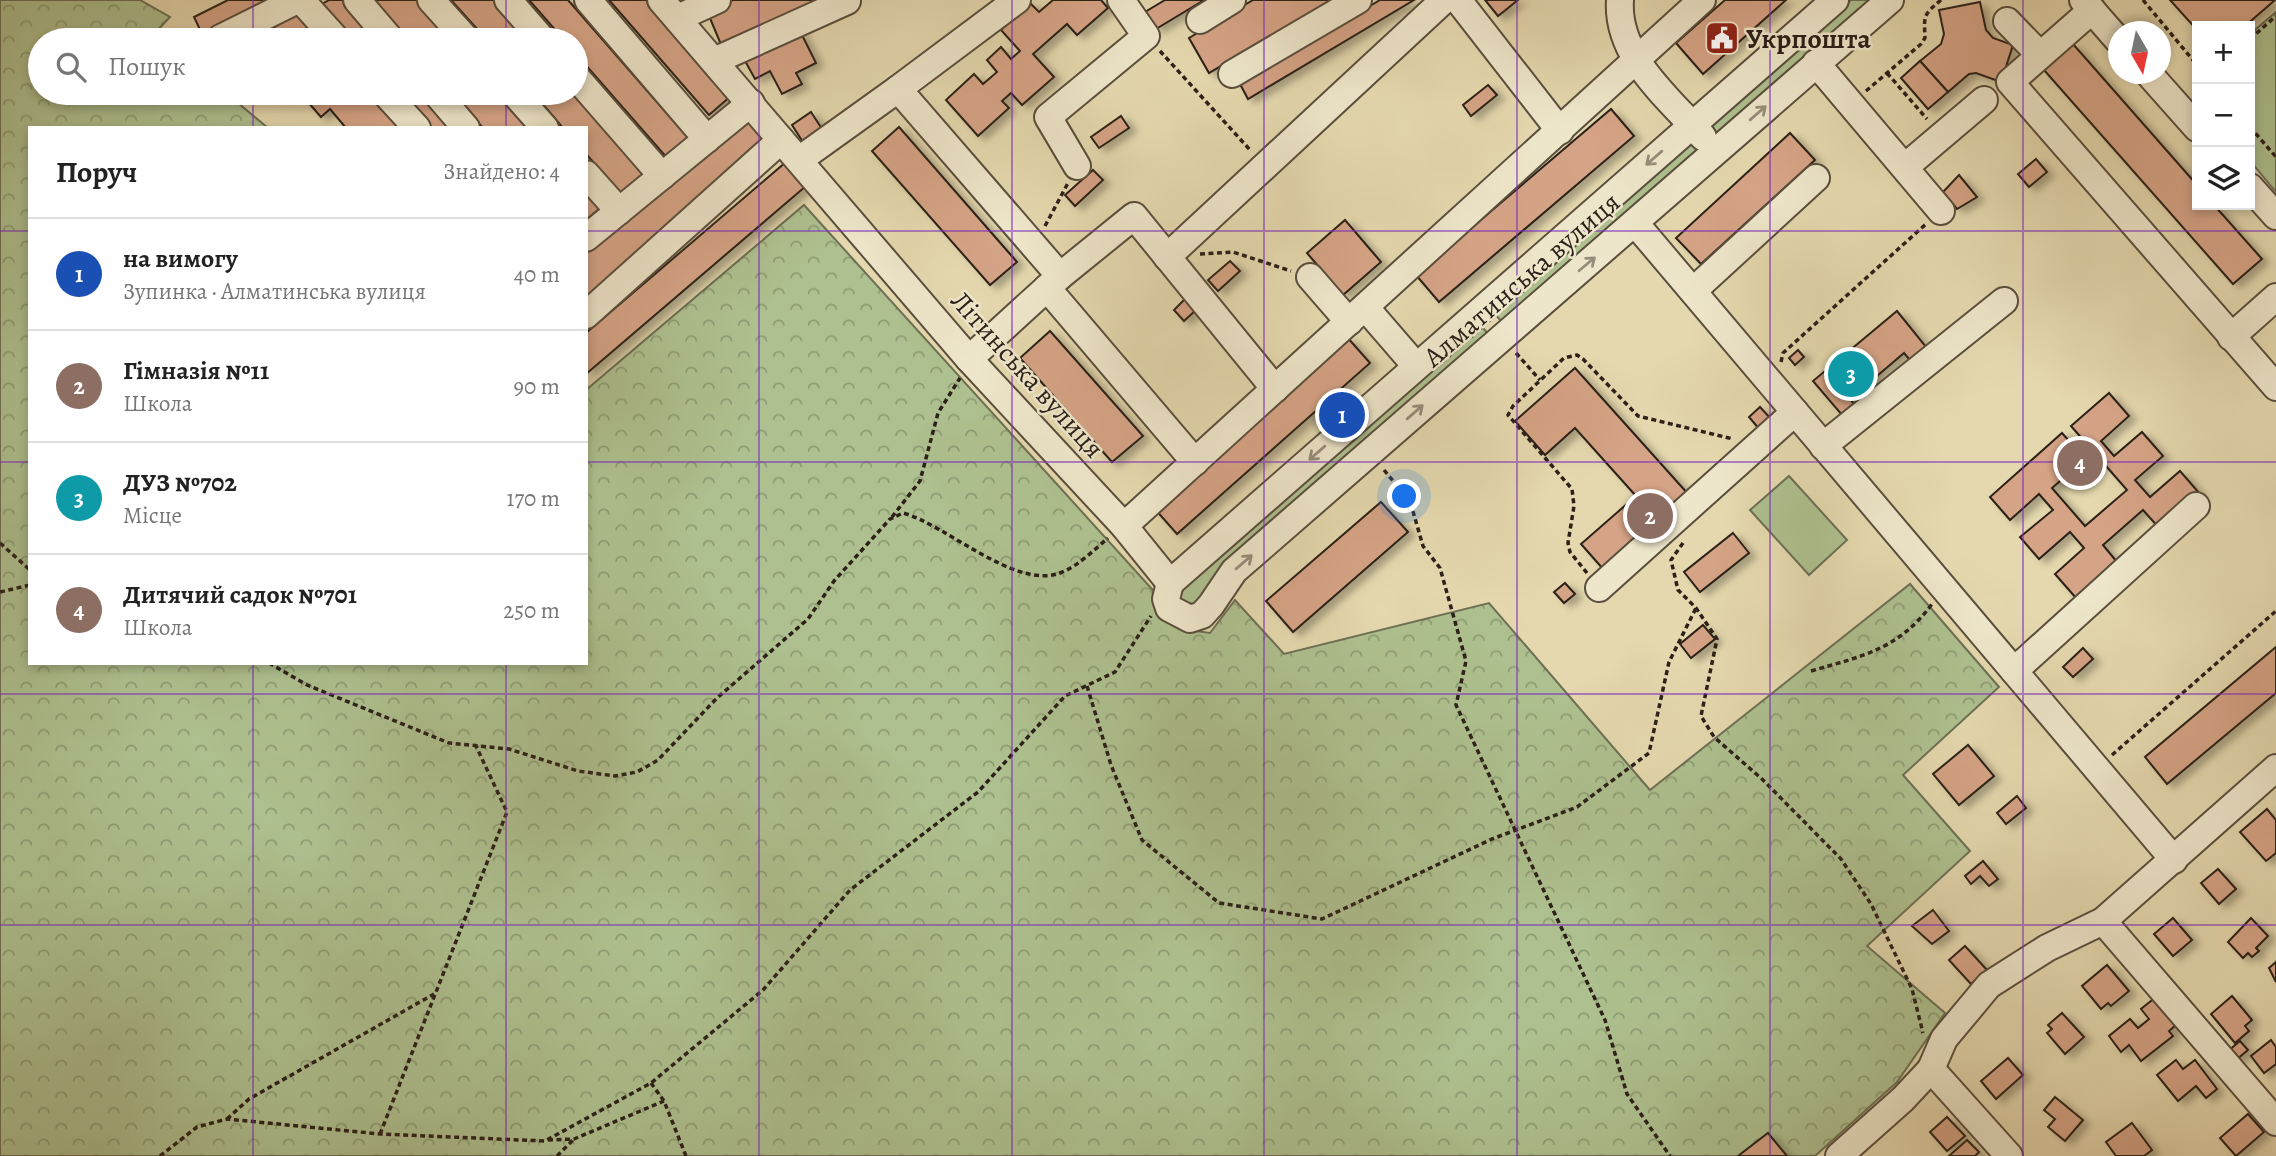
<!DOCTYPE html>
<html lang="uk">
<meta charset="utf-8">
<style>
:root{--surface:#fff;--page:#f6f6f6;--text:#222;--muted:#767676;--line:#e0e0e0;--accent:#8f2418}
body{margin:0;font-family:Alegreya,serif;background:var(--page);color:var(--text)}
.controls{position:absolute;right:21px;top:21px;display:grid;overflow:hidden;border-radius:0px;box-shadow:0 4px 10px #0003}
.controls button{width:63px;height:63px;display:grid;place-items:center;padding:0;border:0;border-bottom:2px solid var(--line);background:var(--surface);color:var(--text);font:35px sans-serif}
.compass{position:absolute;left:2108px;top:21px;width:63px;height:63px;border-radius:50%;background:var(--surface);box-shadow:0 4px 10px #0003;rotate:171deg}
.you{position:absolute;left:1405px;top:497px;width:24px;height:24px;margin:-18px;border:5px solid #fff;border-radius:50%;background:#1a73e8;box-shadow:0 0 0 10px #1a73e833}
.badge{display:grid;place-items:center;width:46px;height:46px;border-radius:50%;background:var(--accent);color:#fff;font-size:23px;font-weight:700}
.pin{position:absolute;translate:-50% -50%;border:4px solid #fff;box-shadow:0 2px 7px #0006}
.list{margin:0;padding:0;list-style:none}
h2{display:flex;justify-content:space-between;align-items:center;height:91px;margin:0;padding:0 28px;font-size:30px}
h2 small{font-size:23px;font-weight:400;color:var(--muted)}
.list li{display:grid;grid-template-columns:46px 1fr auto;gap:21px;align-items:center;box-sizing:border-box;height:112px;padding:0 28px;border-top:2px solid var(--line)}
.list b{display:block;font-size:26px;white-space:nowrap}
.list p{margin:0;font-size:23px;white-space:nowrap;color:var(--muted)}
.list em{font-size:23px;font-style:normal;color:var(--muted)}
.icon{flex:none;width:38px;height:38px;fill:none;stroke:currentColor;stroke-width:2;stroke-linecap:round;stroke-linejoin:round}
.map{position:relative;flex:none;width:2276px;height:1156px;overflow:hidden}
.search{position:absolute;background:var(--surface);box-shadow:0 4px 10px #0003;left:28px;top:28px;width:560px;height:77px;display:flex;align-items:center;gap:18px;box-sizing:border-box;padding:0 24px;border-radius:38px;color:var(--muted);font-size:26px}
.panel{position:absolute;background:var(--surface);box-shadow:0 4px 10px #0003;left:28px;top:126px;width:560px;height:539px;border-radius:0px}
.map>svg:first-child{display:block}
</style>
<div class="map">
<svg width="2276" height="1156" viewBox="0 0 2276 1156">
<defs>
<pattern id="forest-crowns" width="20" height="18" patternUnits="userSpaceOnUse" patternTransform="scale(1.75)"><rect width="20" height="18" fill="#aec08f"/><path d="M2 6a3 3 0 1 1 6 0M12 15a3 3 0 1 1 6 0" fill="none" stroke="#8e9c74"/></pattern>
<filter id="shadow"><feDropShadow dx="7" dy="4" stdDeviation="3.5" flood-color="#0004"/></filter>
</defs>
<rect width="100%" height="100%" fill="#e5d8ae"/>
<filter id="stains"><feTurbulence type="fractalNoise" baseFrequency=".00286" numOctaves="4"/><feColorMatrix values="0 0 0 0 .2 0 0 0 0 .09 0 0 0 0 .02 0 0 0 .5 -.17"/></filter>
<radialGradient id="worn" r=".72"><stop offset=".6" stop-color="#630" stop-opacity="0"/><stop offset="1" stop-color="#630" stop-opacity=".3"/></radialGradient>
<g fill="#aec08f" stroke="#6d7054" stroke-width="2">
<path d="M1851,0H1878L1715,140L1704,127Z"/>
<path d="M2276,12V192L2250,161V34Z"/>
<path d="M1688,140L1699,153L1503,323L1492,311Z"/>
<path d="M1478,322L1489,335L1207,600L1183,609L1176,591Z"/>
<path d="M1789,476L1847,540L1809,575L1750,510Z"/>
</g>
<path fill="url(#forest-crowns)" stroke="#6d7054" stroke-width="2" d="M0,0H140L170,17L155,33L163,40H40V93H226L268,128H30V663H586V390L804,205L1189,630L1210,633L1235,600L1284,654L1489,603L1650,790L1910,584L1999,687L1903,775L1970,851L1867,946L1945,1013L1897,1082L1815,1156H0Z"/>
<g fill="#d5a385" stroke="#2c2019" stroke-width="2" filter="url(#shadow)">
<path d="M228,0H277L203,36L194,17Z"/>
<path d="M329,0H343L379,40H352L322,4Z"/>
<path d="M371,0H419L454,40H406Z"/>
<path d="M451,0H497L532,40H487Z"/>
<path d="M529,0H568L690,140L668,159L576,54V40H564Z"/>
<path d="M609,0H649L732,95L709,115Z"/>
<path d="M733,0H834L722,47L707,11Z"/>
<path d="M1053,0H1101L1108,8L1077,35L1067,24L1033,54L1054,77L1022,105L1011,93L1002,101L1009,108L978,136L946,100L974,74L983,84L997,72L987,60L1001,47L1011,59L1020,51L1001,30L1030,3L1039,12Z"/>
<path d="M1165,0H1204L1156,29L1145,12Z"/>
<path d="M1253,0H1331L1209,73L1189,38Z"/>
<path d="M1380,0H1414L1248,99L1240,84Z"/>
<path d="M1485,0H1518L1498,16Z"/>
<path d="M1725,0H1786L1703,74L1676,43Z"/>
<path d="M2170,0H2275L2245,26H2197V30Z"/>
<path d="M1980,2L1986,30L1993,38L2013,45L2001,82L1976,73L1969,74L1948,92L1920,61L1941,44L1944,34L1939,10Z"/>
<path d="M299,10L326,40H256Z"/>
<path d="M800,31L816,63L796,73L802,84L782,94L770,71L755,79L744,59Z"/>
<path d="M2073,44L2197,185V205H2214L2262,259L2233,284L2044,70Z"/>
<path d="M1920,61L1948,92L1928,109L1901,78Z"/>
<path d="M1488,85L1497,95L1471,116L1463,105Z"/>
<path d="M300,93H372L403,128H346L330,109L321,117Z"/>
<path d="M398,93H426L457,128H428Z"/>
<path d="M452,93H500L530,128H483Z"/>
<path d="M533,93H576L649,174L623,196L586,154V128H563Z"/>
<path d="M1611,109L1634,136L1439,302L1416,275Z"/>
<path d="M811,112L822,129L803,142L792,125Z"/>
<path d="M1121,116L1129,128L1099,148L1091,137Z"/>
<path d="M746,119L768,144L586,304V251Z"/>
<path d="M899,127L1017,262L990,285L872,151Z"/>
<path d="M1790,133L1815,160L1701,264L1676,238Z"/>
<path d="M2036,159L2047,172L2029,187L2018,174Z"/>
<path d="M786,162L806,186L586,374V333Z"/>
<path d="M1093,170L1103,180L1075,206L1065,195Z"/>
<path d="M1959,175L1977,197L1957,209L1943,192Z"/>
<path d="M586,192L600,208L586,220Z"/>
<path d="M1345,220L1381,262L1343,295L1307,253Z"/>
<path d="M1230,261L1240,271L1218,291L1208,280Z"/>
<path d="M1186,298L1197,309L1184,321L1174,310Z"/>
<path d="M1897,311L1931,353L1915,366L1904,353L1850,399L1861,412L1848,422L1813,381Z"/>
<path d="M1050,331L1143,436L1112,462L1020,358Z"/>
<path d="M1347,337L1370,363L1177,534L1154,508Z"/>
<path d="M1798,350L1804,357L1795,365L1789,358Z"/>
<path d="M1575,368L1689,495L1604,570L1581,544L1636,496L1575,428L1545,455L1515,421Z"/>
<path d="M2109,393L2129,416L2101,441L2114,456L2142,432L2163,456L2135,480L2150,497L2180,471L2200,494L2160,529L2143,510L2103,545L2117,562L2076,598L2055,574L2084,548L2070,532L2039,559L2020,537L2053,510L2039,494L2010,520L1990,497L2062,433L2085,459L2052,488L2085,526L2127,490L2071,426Z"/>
<path d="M1760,407L1771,419L1760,430L1749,417Z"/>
<path d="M1381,502L1408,532L1293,632L1266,601Z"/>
<path d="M1733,533L1749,553L1700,592L1684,572Z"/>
<path d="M1565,583L1575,594L1564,603L1554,592Z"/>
<path d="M1703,625L1715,639L1691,658L1680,644Z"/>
<path d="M2276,647V693L2167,784L2145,757Z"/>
<path d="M2083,648L2093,659L2073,677L2063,667Z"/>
<path d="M1968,745L1994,776L1959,805L1933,774Z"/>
<path d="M2017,796L2026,808L2006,824L1997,813Z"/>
<path d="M2267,809L2276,820V853L2266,861L2240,832Z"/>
<path d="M1983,861L1998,879L1989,886L1980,876L1971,884L1965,876Z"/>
<path d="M2218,869L2236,889L2219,904L2201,883Z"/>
<path d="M1933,910L1949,931L1932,944L1912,926Z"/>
<path d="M2173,918L2192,940L2173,956L2154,934Z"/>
<path d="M2251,918L2268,936L2256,948L2259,951L2252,957L2248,953L2243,958L2228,942Z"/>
<path d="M1965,946L1987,970L1971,984L1949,960Z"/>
<path d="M2276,962V982L2269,968Z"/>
<path d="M2107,965L2129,991L2111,1006L2108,1003L2101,1009L2082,986Z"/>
<path d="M2232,996L2252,1020L2245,1026L2249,1031L2235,1043L2211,1014Z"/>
<path d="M2156,997L2177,1024L2169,1031L2173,1036L2141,1061L2129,1045L2121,1052L2109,1036L2130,1019L2138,1028L2149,1019L2141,1009Z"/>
<path d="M2062,1013L2084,1037L2065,1054L2047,1033L2052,1029L2048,1025Z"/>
<path d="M2271,1040L2276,1047V1064L2264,1073L2251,1056Z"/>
<path d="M2240,1041L2248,1050L2236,1060L2228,1051Z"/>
<path d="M2008,1058L2023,1075L1996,1099L1981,1081Z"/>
<path d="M2176,1060L2183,1069L2195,1060L2217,1089L2206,1098L2196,1086L2178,1101L2157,1075Z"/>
<path d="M2055,1097L2083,1120L2065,1141L2048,1127L2055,1119L2044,1110Z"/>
<path d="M2248,1114L2264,1132L2236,1156L2220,1138Z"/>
<path d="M1947,1117L1965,1136L1947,1151L1930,1132Z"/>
<path d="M2132,1123L2152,1150L2144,1156H2116L2106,1142Z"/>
<path d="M1768,1133L1787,1156H1738Z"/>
<path d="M1967,1140L1979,1152L1975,1156H1949Z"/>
</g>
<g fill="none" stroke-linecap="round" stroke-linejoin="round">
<g stroke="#5a4e3e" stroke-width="30">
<g id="minor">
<path d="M301,0L337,40"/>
<path d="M357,0L391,40"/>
<path d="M431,0L467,40"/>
<path d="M508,0L543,40"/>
<path d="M588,0L707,139"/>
<path d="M661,0L969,359L1124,526L1170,583"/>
<path d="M1458,0L1560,131"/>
<path d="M1620,0C1616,57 1669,98 1703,137"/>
<path d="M2083,0L2118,40"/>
<path d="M2092,10L2010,82L2276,387"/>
<path d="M678,18L717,0"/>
<path d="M1200,20L1232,0"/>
<path d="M2007,21L2040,55"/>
<path d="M221,38L297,0"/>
<path d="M714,61L847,1"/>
<path d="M1816,63L1941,211"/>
<path d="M1232,74L1358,0"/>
<path d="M2149,74L2197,128"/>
<path d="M576,77L662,176"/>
<path d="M898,89L1017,0"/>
<path d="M385,93L417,128"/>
<path d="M436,93L466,128"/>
<path d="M514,93L545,128"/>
<path d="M799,160L898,89L1060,276L1134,216L1275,389"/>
<path d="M1077,166L1048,117L1146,36L1121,0"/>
<path d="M1905,167L1984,100"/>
<path d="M586,174L619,211"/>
<path d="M2250,187L2276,216"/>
<path d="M1635,223L2174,860"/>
<path d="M586,238L751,103"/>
<path d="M1167,257L1444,0"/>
<path d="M1310,277L1349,322"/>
<path d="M1047,288L1195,462"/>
<path d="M1693,291L1816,178"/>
<path d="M1365,307L1416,366"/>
<path d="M586,315L781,140"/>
<path d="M2231,337L2276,297"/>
<path d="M969,359L1059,277"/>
<path d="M1823,446L2004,301"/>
<path d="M1124,526L1702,0"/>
<path d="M1170,583L1166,599L1169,608L1190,619L1202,615L1211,605L1234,571L1890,0"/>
<path d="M1170,583L1835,0"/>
<path d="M1599,588L1795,412"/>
<path d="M2014,671L2196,506"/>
<path d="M2103,921L2276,1122"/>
<path d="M1931,1069L2009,1156"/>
<path d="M1839,1156L1903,1099L1931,1069L1944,1039L1989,985L2047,948L2103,921L2276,768"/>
</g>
</g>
<g stroke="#2c2019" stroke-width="3.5" stroke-dasharray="5 3.5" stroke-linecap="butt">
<path d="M2143,0L2197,65"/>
<path d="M2250,39L2276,16"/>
<path d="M1160,51L1251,151"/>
<path d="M1887,73L1927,119"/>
<path d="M1866,91L1921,44L1925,38C1924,15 1923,15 1941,0"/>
<path d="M2250,127L2276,157"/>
<path d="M1045,226L1068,183"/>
<path d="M1200,254L1233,252L1291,271"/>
<path d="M1516,353L1540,380"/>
<path d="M1781,362L1783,353L1926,224"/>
<path d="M1384,470L1410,501L1423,546L1440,568L1466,661L1456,705L1605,1020L1627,1094L1670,1156"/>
<path d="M892,517L920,481L938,413L960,378"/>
<path d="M0,543L30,570"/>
<path d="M1683,543L1671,560L1678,590L1696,608L1717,639L1701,716L1714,737L1762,779L1841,859L1871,904L1912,989L1923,1033"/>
<path d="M1587,573L1570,552L1568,543L1574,506L1572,489L1508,415L1513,406L1564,358L1577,355L1583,359L1638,416L1733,439"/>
<path d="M0,592L30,585"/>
<path d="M269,663L307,685L449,743L509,749L578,771L615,776L637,772L658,760L717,698L808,619L834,581L890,519L903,513C945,524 1015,590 1060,573C1077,567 1094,550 1108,538"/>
<path d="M1811,671C1862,656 1898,650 1932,604"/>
<path d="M1087,686L1111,765L1142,840L1219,903L1322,919L1492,839L1577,807L1649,753L1669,662L1696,608"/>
<path d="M2112,755L2276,611"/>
<path d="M651,1083L664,1101L686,1156"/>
<path d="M227,1119L249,1099L434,994"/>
<path d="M380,1134L507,812L476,746"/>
<path d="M548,1140L574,1139L664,1101"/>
<path d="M160,1156L197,1127L227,1119L380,1134L545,1141L651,1083L763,990L850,890L978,792L1065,696L1115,672L1151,616"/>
<path d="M557,1156L573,1140"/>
</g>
<use href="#minor" stroke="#eee6ca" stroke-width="26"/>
</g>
<defs><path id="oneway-shaft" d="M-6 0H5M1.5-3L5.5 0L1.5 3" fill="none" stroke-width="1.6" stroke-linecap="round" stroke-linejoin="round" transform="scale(1.75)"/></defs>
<g stroke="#978d7a">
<use href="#oneway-shaft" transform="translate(1758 113) rotate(-41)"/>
<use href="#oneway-shaft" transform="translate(1654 158) rotate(139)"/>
<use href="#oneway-shaft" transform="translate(1587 264) rotate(-40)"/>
<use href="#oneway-shaft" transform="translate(1415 412) rotate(-41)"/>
<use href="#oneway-shaft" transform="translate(1317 453) rotate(139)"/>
<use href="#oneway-shaft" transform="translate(1244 562) rotate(-41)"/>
</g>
<path fill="none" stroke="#7b2cbf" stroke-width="2" stroke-opacity="0.55" d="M253,0V40M506,0V40M759,0V1156M1012,0V1156M1264,0V1156M1517,0V1156M1770,0V1156M2023,0V1156M253,93V128M506,93V128M0,231H30M586,231H2276M0,462H30M586,462H2276M253,663V1156M506,663V1156M0,694H2276M0,925H2276"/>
<defs>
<g id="civic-square" transform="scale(1.75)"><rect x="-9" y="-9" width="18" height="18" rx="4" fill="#8f2418" stroke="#eee6ca"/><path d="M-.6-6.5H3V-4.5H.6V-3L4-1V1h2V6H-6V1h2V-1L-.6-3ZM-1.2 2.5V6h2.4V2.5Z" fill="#fff"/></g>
</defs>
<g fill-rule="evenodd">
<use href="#civic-square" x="1722" y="38"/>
</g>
<g text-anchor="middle" stroke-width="5" stroke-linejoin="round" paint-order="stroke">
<g font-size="28" font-weight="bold" fill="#2c2019" stroke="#eee6ca" text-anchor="start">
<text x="1746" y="48">Укрпошта</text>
</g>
<g font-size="28" fill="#2c2019" stroke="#eee6ca">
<text transform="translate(1521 279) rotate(-41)" y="10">Алматинська вулиця</text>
<text transform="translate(1028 374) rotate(48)" y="10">Літинська вулиця</text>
</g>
</g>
<rect width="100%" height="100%" filter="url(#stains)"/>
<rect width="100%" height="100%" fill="url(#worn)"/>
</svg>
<div class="controls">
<button>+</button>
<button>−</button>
<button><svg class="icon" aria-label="layers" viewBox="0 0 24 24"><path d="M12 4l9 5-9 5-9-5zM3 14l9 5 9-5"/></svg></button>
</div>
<svg class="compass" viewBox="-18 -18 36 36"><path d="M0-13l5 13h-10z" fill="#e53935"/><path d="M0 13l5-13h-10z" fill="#767676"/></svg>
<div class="you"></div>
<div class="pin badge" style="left:1342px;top:415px;background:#1a4fb4">1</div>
<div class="pin badge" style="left:1650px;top:516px;background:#8d6e63">2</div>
<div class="pin badge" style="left:1851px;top:374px;background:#0f9aa8">3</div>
<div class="pin badge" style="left:2080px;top:463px;background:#8d6e63">4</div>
<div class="search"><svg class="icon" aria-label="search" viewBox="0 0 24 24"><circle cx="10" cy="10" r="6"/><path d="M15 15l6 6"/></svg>Пошук</div>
<section class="panel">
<h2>Поруч<small>Знайдено: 4</small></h2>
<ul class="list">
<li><span class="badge" style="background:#1a4fb4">1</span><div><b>на вимогу</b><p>Зупинка · Алматинська вулиця</p></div><em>40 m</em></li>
<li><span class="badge" style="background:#8d6e63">2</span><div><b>Гімназія №11</b><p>Школа</p></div><em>90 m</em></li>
<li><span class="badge" style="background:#0f9aa8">3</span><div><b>ДУЗ №702</b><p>Місце</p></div><em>170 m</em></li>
<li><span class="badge" style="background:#8d6e63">4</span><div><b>Дитячий садок №701</b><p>Школа</p></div><em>250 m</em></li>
</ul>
</section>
</div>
